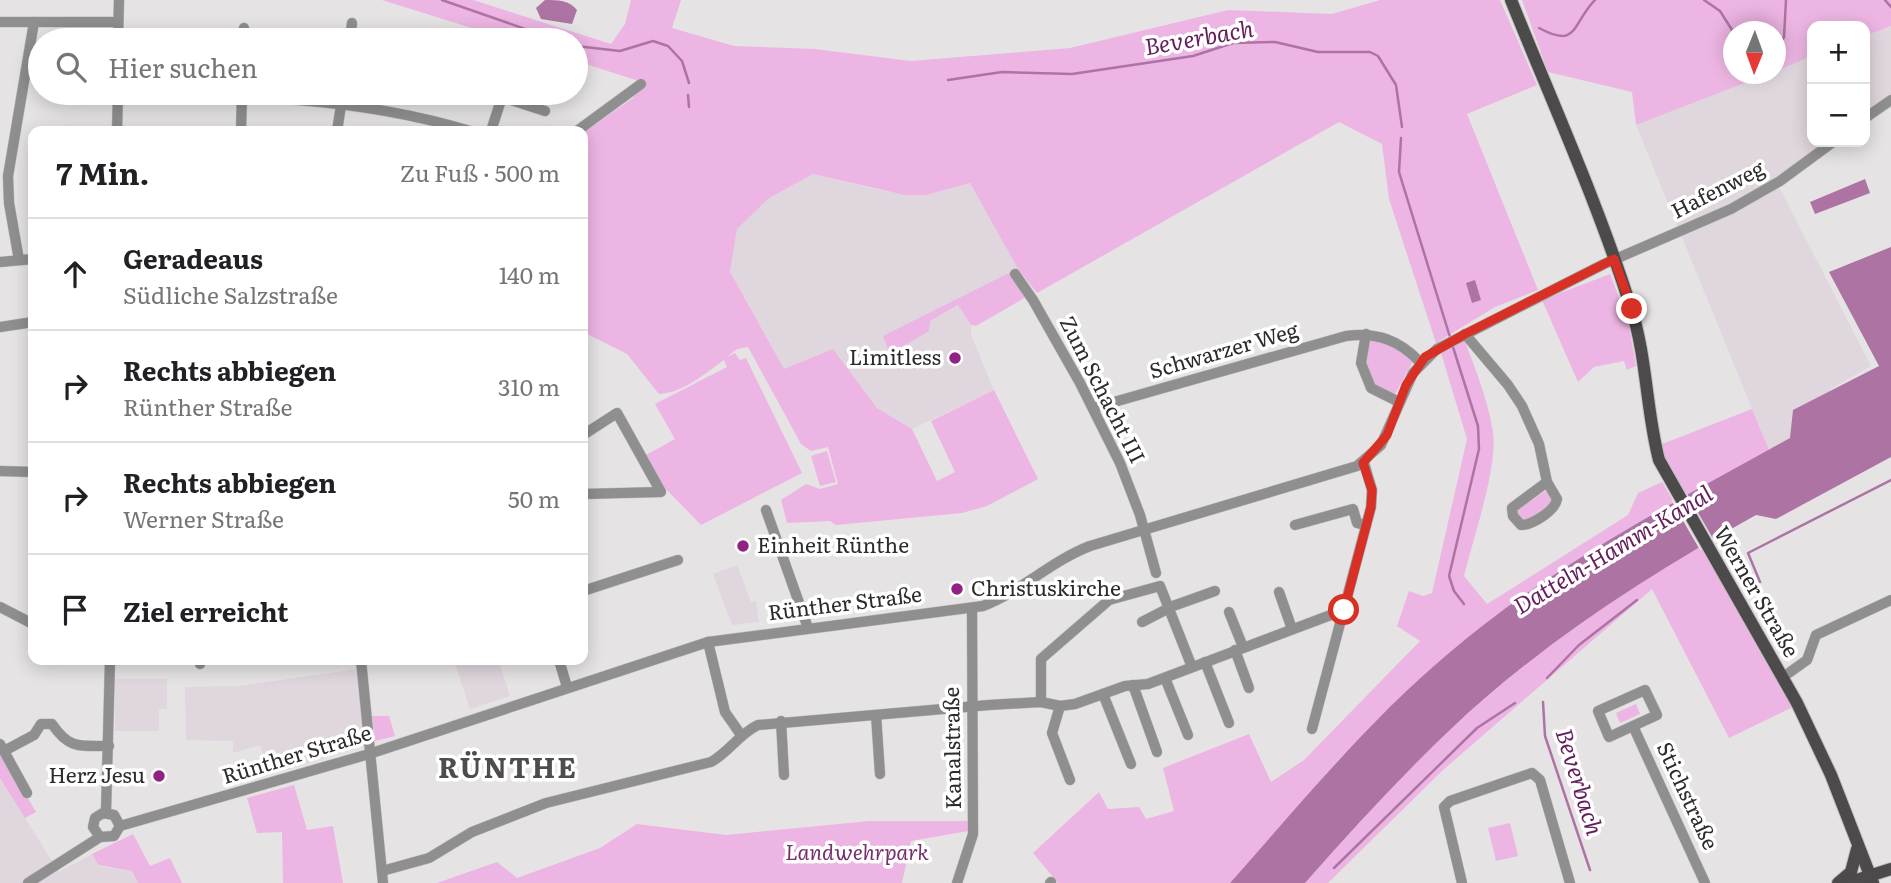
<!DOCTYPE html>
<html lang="de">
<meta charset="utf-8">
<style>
:root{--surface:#fff;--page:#f6f6f6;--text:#202124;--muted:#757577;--line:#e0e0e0}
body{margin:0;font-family:Literata,serif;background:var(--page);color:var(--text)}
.controls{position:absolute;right:21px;top:21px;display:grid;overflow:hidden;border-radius:14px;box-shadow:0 4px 18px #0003}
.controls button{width:63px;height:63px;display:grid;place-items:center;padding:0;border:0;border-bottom:2px solid var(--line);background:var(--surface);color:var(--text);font:35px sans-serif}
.compass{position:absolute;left:1723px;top:21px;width:63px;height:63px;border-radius:50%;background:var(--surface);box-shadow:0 4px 18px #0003;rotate:181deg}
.stop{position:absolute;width:21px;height:21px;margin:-16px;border:5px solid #d93025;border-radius:50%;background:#fff}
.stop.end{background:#d93025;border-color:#fff;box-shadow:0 2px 7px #0008}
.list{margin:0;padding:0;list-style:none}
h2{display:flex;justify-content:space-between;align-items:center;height:91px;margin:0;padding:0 28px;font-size:30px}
h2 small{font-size:23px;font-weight:400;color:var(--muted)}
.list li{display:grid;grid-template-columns:46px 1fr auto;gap:21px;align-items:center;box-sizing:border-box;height:112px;padding:0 28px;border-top:2px solid var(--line)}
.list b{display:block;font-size:26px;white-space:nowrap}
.list p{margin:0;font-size:23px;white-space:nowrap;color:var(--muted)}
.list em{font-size:23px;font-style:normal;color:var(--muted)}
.icon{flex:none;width:38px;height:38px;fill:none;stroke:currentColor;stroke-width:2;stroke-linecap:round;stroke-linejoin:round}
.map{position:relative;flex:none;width:1891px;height:883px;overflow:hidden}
.search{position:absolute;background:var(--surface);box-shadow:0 4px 18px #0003;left:28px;top:28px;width:560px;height:77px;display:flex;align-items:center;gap:18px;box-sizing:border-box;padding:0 24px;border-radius:38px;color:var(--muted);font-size:26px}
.panel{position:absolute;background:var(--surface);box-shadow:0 4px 18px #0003;left:28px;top:126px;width:560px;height:539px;border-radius:14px}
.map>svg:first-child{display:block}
</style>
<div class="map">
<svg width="1891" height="883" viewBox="0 0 1891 883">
<rect width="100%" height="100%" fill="#e6e3e5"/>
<g fill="#e0d6de">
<path d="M1891,26V107L1865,125V36Z"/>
<path d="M1812,56V142H1842L1779,187L1871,366L1832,388L1790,438L1769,450L1636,125L1768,74H1776V71Z"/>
<path d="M813,174L884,191L926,195L970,183L1018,269L883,337L930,321L959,305L971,325V335L994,390L912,429L877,408L833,349L784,370L730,273L737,229L768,198Z"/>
<path d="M737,565L751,602L756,601L759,622L732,625L713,574Z"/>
<path d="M454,660H505L499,662L510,696L470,709Z"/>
<path d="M357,669L365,746L259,778L254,760L264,757L260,745L233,753V741L186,740L185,687L238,686Z"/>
<path d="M115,679H167V709H159V731H115Z"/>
<path d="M0,778L59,872L92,854L98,866L132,871L138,883H0Z"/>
</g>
<g fill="#edb5e3">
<path d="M382,0H473L611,44L625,24L631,0H681L672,28L734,46L815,49L911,61L1070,48L1228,10L1332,14L1380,0H1500L1537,85L1467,114L1538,290L1495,307L1436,343L1389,199L1382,144L1339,122L1037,293L1018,269L970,183L926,195H905L813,174L769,198L737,229L730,272L784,369L833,349L877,408L912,429L937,481L955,472L931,421L994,390L1038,479L987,506L962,513L836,525L830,521L787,523L781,500L806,484L820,489L838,484L828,447L811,451L801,444L748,347L737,349L727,357L735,353L740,360L746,358L802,473L701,525L663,486L646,455L675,439L655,404L727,367L724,360C705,373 684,393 659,394L627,354L583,332V133L633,98L639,81L576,61V40H510Z"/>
<path d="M1522,0H1891V26L1865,36V26H1812V56L1776,71V32H1734V74H1768L1636,125L1632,92L1548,72Z"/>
<path d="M1011,272L1026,297L976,326L971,325L958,305L930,321L929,331L890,354L883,336Z"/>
<path d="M1610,274L1628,321L1636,366L1627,370L1624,361L1594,367L1578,382L1542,300Z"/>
<path d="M1464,339C1475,368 1488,400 1493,432C1498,467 1473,539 1464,576L1487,604L1628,515L1638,493L1662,482L1674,502L1650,516L1342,756L1230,883H1058L1033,853L1099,792L1108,809L1139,807L1146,819L1174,811L1163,768L1249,734L1271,782L1304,760L1420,641L1397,626L1409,591L1423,596L1432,593L1467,439L1441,353Z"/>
<path d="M1373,340L1400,349L1413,361L1394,396L1376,388L1364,365L1368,344Z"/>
<path d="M1752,409L1769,450L1683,498L1657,446Z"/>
<path d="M827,451L836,482L820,486L811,456Z"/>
<path d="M1547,490L1553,500L1552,504L1528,521L1518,519L1517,510Z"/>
<path d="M1710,540L1793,707L1729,738L1652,589L1443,770L1328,883H1305C1352,830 1400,777 1452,728C1529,655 1619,595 1710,540Z"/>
<path d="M1636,704L1640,714L1620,723L1616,713Z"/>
<path d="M372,716H389L395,736L375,741Z"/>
<path d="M0,751L36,812L25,818L0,778Z"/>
<path d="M294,785L307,830L333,826L343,883H283L282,832L257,833L247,798Z"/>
<path d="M869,821H969L968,831L911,841L902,883H437L497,862L517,878L600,848L637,824L726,835Z"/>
<path d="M1510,823L1518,856L1496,861L1488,828Z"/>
<path d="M133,834L150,866L170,858L182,883H138L132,871L98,865L92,854Z"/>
</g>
<g fill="#ad74a3">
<path d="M545,0C558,0 569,0 577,10L572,24L541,19L536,8Z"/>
<path d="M1865,179L1870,193L1815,214L1810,202Z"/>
<path d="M1891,247V457L1776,519L1756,515C1648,575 1542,643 1452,728C1400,777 1352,830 1305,883H1230C1300,804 1368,721 1449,653C1551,566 1673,503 1790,438L1793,410L1879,366L1829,272Z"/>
<path d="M1475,280L1481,300L1472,303L1466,283Z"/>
</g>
<path fill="#e6e3e5" d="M1686,492L1715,542L1700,550L1671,500Z"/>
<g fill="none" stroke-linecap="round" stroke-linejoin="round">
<g stroke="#ad74a3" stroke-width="2.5">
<path d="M442,0L557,40"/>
<path d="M1704,0L1720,11L1734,33"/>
<path d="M1885,0L1891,7"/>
<path d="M1539,28C1578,49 1571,25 1595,0"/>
<path d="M576,46L620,51L653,41L668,46L682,61L689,83"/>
<path d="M1776,51L1784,37L1786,0"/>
<path d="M948,80L1002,72L1072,74L1193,56L1233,43L1275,42L1318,52H1370L1378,56L1396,85L1402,127"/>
<path d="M688,95L689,107"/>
<path d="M1401,138L1399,172L1450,337"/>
<path d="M1452,344L1478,426L1479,449L1449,576L1454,591L1464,604"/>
<path d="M1760,582L1748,553L1891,480"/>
<path d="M1547,678L1579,645L1637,600"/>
<path d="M1543,702L1545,736L1590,870"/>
<path d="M1334,868L1477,728L1515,703"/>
</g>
<g stroke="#c1bec0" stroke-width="11">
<g id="minor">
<path d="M0,22H118"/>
<path d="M118,40L119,0"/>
<path d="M243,40L244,28"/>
<path d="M350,40L352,23"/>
<path d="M118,95C237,95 355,96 470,131"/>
<path d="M502,97L545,111"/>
<path d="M1865,118L1891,100"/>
<path d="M117,131L118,93"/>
<path d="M241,131L242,93"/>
<path d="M337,131L343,93"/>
<path d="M491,131L502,97L491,93"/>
<path d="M577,131L641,84"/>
<path d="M19,260L9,203L8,176L34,22"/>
<path d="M0,262L33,259"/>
<path d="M1015,274L1033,300L1080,383L1120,463L1140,515L1156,573"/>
<path d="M0,327L33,322"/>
<path d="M1366,334L1361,363L1371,388L1399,402"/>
<path d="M1465,334L1508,385L1522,406L1539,444L1547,482L1557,499C1555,511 1532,525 1521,525L1513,516L1512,508L1547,482"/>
<path d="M1093,408L1346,336C1377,332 1399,340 1420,362"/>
<path d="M583,435L617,413L661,492L583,494"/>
<path d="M0,471L33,472"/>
<path d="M766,510L808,628"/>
<path d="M1295,525L1353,509L1357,523L1366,525"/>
<path d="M583,591L678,560"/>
<path d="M1279,592L1292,629"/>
<path d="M0,607L33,624"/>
<path d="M1229,612L1243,647"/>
<path d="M1142,622L1173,606L1215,591"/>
<path d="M708,642L725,712L741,735"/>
<path d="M1235,650L1249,688"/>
<path d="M361,660L383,883"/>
<path d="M559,660L567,687"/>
<path d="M1205,662L1229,723"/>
<path d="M200,664L201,660"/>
<path d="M1783,677L1807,660L1816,635L1891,600"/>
<path d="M1165,678L1188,735"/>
<path d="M1133,685L1157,752"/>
<path d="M1645,690L1657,715L1609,737L1598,711Z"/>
<path d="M1103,694L1131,764"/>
<path d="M1041,702V659L1109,600L1160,586L1192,667"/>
<path d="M1060,706L1052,733L1070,780"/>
<path d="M876,715L880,774"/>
<path d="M781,721L784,775"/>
<path d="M1633,726L1705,883"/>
<path d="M1312,729L1371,507L1372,490L1364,463"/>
<path d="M0,744L27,793"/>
<path d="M4,751L34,735L41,724H52C69,749 79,746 109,746"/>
<path d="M106,812L110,660"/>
<path d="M120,826L369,754L708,642L983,606C1022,591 1051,561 1090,546L1357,466L1381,445L1413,373L1437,349L1604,264L1731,209L1780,181L1833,142"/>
<path d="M382,871L429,858L472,832L546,803L711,762C729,752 739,734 758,725L989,705L1041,702L1060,706L1075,704L1125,686L1148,684L1344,610"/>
<path d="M28,883L100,837L114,836L120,826L114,815L103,813L95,818L93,827L100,837"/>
<path d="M957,883L973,834L972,609"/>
<path d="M1050,883L1051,882"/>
<path d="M1462,883L1444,807L1450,801L1532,773L1540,780L1570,883"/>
</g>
</g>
<g stroke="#c1bec0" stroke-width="14">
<g id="major">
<path d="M1511,0C1552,102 1598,203 1631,308C1647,357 1646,410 1659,460L1797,703L1831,775L1873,883"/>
<path d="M1838,883L1851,872L1857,849"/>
<path d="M1847,883L1891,869"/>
</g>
</g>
<use href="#minor" stroke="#908f90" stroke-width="10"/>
<use href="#major" stroke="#4d4a4c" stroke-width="12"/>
</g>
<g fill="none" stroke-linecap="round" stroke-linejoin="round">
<path stroke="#d93025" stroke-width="9" d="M1344,610L1371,507L1372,490L1363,463L1387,435L1406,385L1425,357L1465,334L1614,259L1632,309"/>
</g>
<g fill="#902284" stroke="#fff" stroke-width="2.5">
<circle cx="955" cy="358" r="7"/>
<circle cx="743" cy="546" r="7"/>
<circle cx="957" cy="589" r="7"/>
<circle cx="159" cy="776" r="7"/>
</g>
<g text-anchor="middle" stroke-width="7" stroke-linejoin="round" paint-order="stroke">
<g font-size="21" fill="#2d2c2d" stroke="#fff">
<text transform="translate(1718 190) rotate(-27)" y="7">Hafenweg</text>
<text transform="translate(1224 351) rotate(-16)" y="7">Schwarzer Weg</text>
<text transform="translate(1102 390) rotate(63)" y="7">Zum Schacht III</text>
<text transform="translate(1756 592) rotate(60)" y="7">Werner Straße</text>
<text transform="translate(845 604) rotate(-7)" y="7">Rünther Straße</text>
<text transform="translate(953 748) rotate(-91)" y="7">Kanalstraße</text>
<text transform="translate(297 755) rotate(-17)" y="7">Rünther Straße</text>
<text transform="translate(1687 796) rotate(65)" y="7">Stichstraße</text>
</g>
<g font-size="21" fill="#2d2c2d" stroke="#fff" text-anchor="end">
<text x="941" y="365">Limitless</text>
<text x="757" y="553" text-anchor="start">Einheit Rünthe</text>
<text x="971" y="596" text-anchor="start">Christuskirche</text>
<text x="145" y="783">Herz Jesu</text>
</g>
<g font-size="21" font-style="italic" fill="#75306c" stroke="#fff">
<text x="857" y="860">Landwehrpark</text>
</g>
<g font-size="23" font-style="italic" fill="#631e5b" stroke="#fff">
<text transform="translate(1199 38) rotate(-10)" y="8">Beverbach</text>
<text transform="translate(1613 550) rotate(-31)" y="8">Datteln-Hamm-Kanal</text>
<text transform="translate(1579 782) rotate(73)" y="8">Beverbach</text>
</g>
<g font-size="28" font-weight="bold" letter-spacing="2" fill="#4e4c4e" stroke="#fff">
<text x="508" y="778">RÜNTHE</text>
</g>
</g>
</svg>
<div class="controls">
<button>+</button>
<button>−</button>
</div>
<svg class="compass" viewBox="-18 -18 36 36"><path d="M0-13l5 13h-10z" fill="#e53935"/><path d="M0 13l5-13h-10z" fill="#757577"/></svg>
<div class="stop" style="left:1344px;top:610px"></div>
<div class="stop end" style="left:1632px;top:309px"></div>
<div class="search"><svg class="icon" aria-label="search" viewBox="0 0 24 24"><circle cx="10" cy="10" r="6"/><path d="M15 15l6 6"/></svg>Hier suchen</div>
<section class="panel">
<h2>7 Min.<small>Zu Fuß · 500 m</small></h2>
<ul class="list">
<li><svg class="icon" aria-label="ahead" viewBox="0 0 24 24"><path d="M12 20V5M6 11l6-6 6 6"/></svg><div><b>Geradeaus</b><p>Südliche Salzstraße</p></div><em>140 m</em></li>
<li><svg class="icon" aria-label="right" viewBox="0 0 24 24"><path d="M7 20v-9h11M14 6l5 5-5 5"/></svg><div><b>Rechts abbiegen</b><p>Rünther Straße</p></div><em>310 m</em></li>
<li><svg class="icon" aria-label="right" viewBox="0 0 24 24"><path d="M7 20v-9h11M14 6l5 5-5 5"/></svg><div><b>Rechts abbiegen</b><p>Werner Straße</p></div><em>50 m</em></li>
<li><svg class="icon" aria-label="arrive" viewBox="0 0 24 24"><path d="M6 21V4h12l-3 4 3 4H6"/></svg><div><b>Ziel erreicht</b></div></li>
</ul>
</section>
</div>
